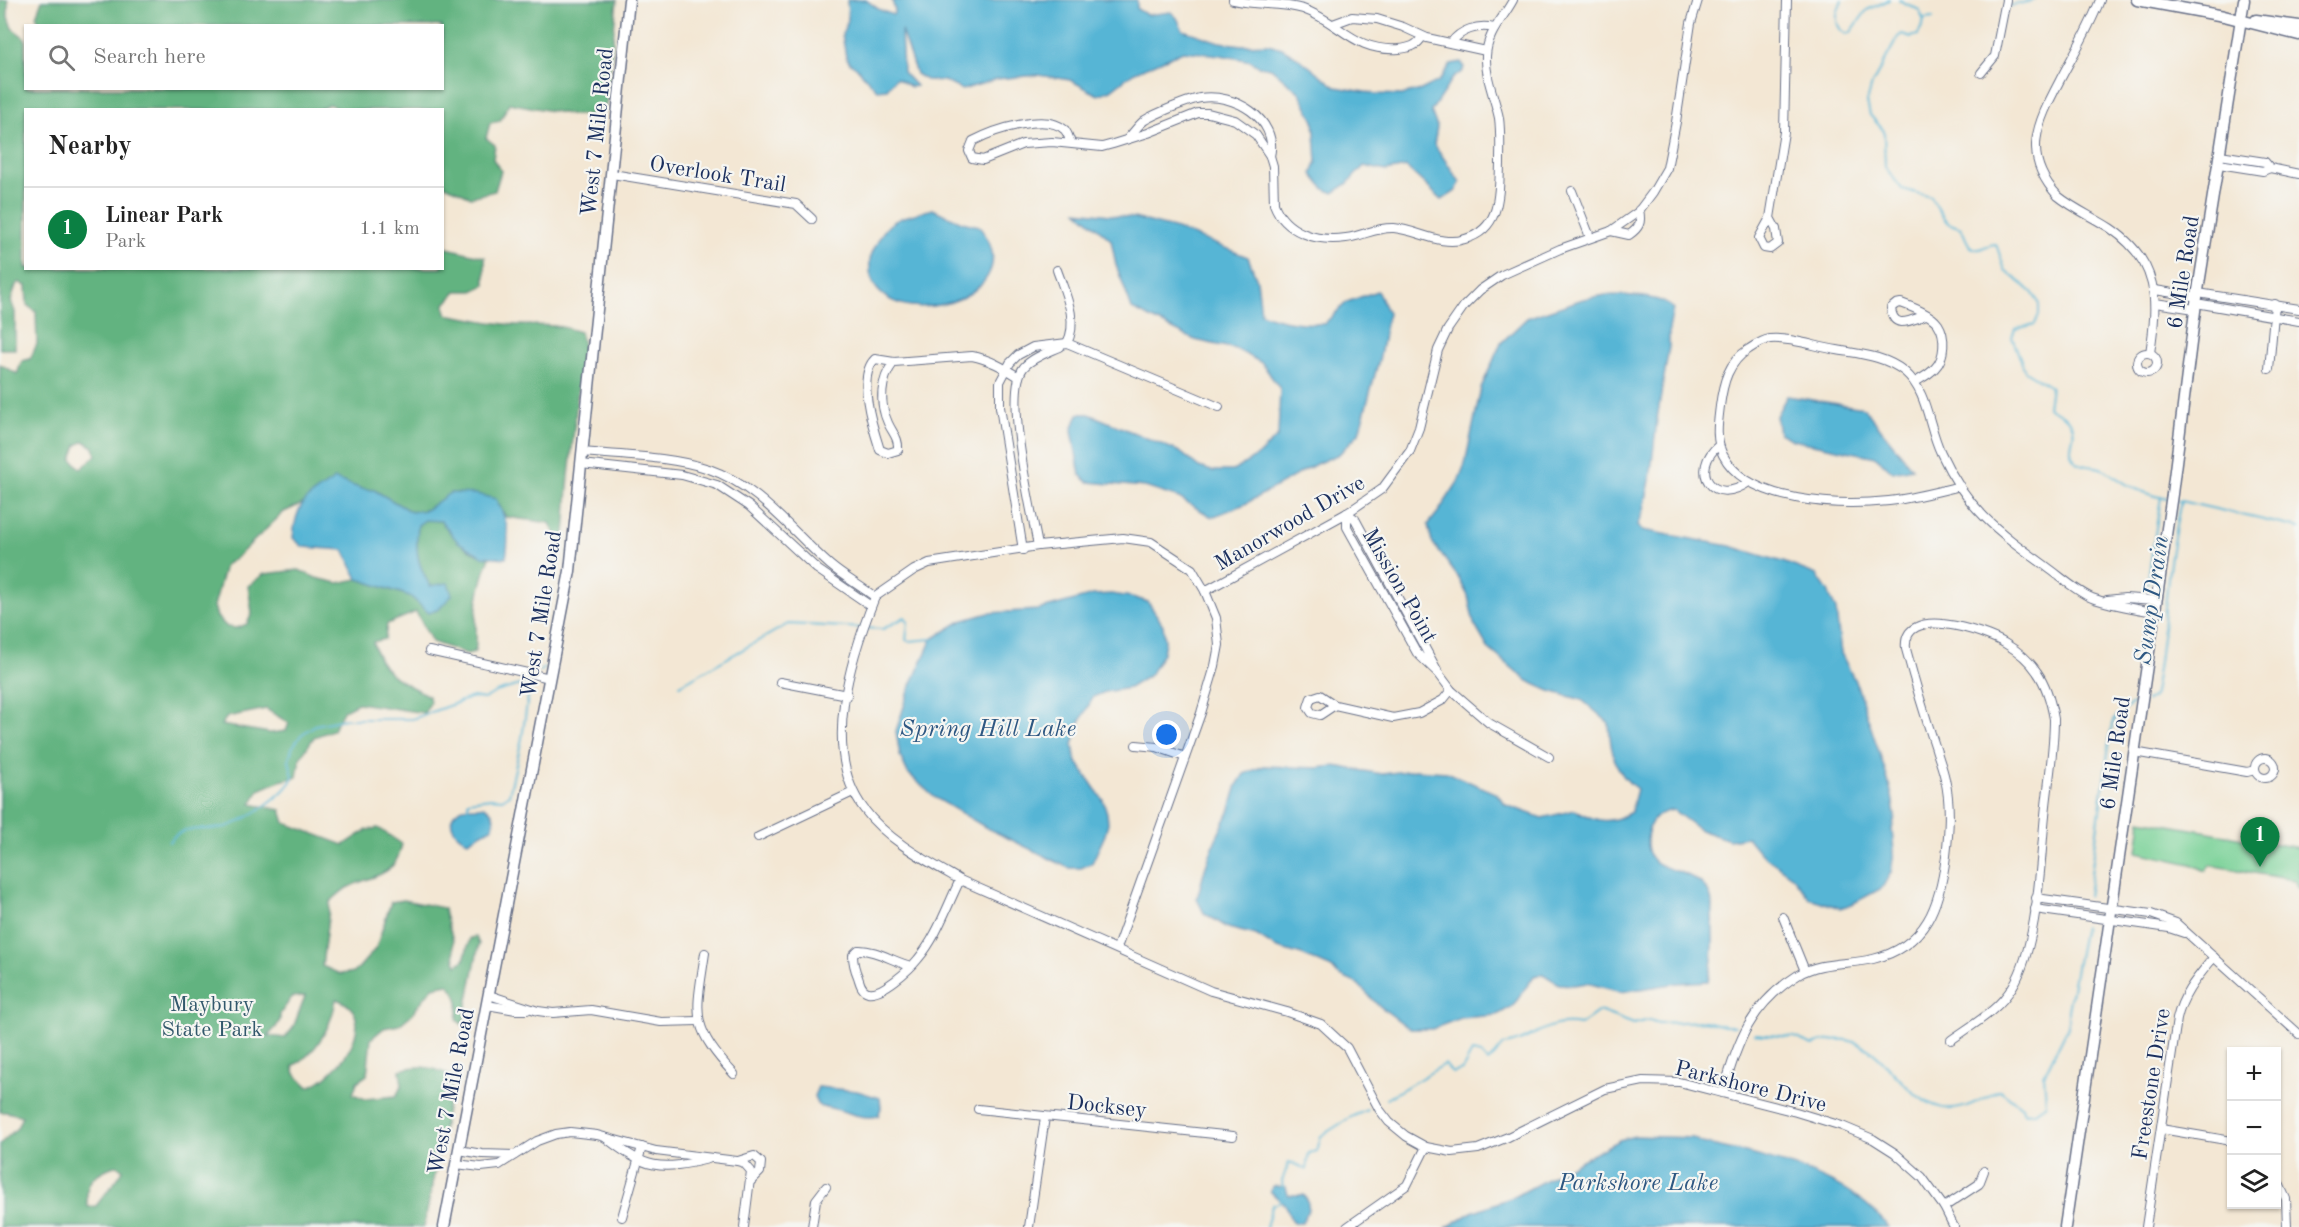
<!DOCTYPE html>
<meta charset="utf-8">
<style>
:root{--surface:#fff;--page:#f6f6f6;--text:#222;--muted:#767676;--line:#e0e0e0;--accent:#0b8043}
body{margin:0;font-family:"Old Standard TT",serif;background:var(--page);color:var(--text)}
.controls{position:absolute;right:18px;bottom:18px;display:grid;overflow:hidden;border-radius:0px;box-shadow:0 2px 4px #0004}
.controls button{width:54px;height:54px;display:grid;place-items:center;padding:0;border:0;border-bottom:2px solid var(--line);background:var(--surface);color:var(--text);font:30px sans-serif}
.you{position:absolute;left:1167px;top:735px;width:21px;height:21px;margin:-15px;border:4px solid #fff;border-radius:50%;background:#1a73e8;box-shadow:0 0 0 9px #1a73e833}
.badge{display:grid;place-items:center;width:39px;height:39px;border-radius:50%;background:var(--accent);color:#fff;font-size:20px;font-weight:700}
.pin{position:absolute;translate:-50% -50px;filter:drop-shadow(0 2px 3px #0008)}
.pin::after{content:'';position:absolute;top:32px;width:21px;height:18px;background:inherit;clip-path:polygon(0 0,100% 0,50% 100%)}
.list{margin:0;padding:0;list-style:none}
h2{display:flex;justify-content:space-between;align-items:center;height:78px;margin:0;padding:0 24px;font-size:26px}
h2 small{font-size:20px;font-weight:400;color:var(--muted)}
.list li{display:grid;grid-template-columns:39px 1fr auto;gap:18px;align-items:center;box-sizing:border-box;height:84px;padding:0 24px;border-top:2px solid var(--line)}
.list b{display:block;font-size:22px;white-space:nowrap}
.list p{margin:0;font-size:20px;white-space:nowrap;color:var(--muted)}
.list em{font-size:20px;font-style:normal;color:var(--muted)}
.icon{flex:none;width:33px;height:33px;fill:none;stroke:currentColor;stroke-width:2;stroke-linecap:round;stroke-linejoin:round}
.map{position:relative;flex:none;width:2299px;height:1227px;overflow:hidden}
.search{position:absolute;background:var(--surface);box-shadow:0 2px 4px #0004;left:24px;top:24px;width:420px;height:66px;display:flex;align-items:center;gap:15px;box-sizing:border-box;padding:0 21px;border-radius:0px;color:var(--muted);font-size:22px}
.panel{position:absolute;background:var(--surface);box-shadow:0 2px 4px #0004;left:24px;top:108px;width:420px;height:162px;border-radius:0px}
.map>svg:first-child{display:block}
</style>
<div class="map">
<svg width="2299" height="1227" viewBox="0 0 2299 1227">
<rect width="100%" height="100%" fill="#f6f6f2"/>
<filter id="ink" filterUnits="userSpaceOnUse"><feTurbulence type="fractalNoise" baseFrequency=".0167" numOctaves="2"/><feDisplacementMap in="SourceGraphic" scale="12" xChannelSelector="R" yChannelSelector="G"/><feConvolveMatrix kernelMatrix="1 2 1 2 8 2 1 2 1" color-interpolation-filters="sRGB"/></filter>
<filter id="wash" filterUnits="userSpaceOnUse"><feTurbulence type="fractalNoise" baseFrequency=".008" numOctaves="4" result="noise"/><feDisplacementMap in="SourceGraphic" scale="24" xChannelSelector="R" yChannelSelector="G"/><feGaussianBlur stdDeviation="1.35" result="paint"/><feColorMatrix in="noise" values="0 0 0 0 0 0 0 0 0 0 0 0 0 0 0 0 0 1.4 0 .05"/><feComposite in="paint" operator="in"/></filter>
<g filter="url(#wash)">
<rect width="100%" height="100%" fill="#f3e7d4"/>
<path fill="#79d197" stroke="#4a807a" stroke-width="1.5" d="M2141,820L2299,848V891L2294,880L2210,865L2206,871L2191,864L2137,852Z"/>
<path fill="#62b380" stroke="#3e716f" stroke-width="1.5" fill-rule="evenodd" d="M0,0H8V17L12,28L25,38L26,88H442V26H41L36,16L42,0H617L607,99L603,114L573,115L509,103L500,121L490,123L486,138L495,145L493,159L501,171L495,191L471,197L443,184L442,110H341L329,104L317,110H26V268H442L443,247L485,257V285L473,291H457L445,304L446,314C469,318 493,324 516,325C541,326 555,323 580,332L583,344L568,486L565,536L556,535L550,523L506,517L497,502L450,494L426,510L411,512L374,490L362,489L335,480L308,498L304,503L284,512L236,558L225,565L214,606L217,617L227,627L237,628L247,624L252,613L248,586L264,574L299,570L316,578L338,583L358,579L385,588L410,596L429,613L439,609L451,595C445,592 434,590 430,585C415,569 416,545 418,525L425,519L441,521C453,536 468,555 490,557C482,578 476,601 476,623C476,634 477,641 475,652L467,654L432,642L416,612L387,624L385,639L373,642C380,674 402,682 429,696L430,703L424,713L358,703L344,710L333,730L314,737L300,758L297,777L280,781L259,790L251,804L281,810L285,823L344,845L367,830L378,828L402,844C395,878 375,874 349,887C342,890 336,897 330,902L322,966L340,974L355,972L376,948L391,902L404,900L444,908C445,920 451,930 453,941C454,950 453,956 457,965L464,960L470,938L476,937L479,944L463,1025L457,1020C459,1006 460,995 448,984L433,987L411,1015L399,1025L384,1028L371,1039L367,1075L357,1082L353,1094L365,1099L396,1096L402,1085L400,1070C418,1064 438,1067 453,1078L424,1227H0V1144L17,1128L22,1116L7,1112H0V364L17,374L22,361L30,359L37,344L36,312L27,305L26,286L19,282L16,285L11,301L15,312V349H0ZM84,441L94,447L96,455L81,469L72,459L77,445ZM266,709L289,723L286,731L270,733L221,725L227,717ZM305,996L293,1028L285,1038L268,1036L276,1027L280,1020V1014L292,997ZM336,999C384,1015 338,1078 308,1087L295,1074L293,1066C317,1053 332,1025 336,999ZM117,1165L123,1170C116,1183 105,1193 96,1206L88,1207C83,1181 94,1173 117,1165Z"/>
<g fill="#57b5d5" stroke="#39729a" stroke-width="1.5">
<path d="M847,0H866L880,10L893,15L895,11L892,0H1137V9L1147,15L1171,12L1177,18L1183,30L1219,42L1242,45L1268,44L1282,48L1297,57L1336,87L1376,94L1402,95L1421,90L1439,81L1451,64L1461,62L1464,66L1463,71L1453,78L1431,111L1437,127L1434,144L1460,182L1456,191L1442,200L1406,167L1386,171L1364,166L1347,184L1333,193L1323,188L1312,174L1317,161L1314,121L1300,93L1271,68L1258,66L1251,61L1220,55L1183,51L1133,73L1111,90L1098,95L1070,80L1038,75L997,79L962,90L944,81L926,80L916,74L901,30L903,72L916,86L911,87L896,78L887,89L877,90L856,67L850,63L846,57L842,34L848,20Z"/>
<path d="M932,209L962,222L979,226C1042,305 862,343 870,260C871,253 876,245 879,239C891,215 909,217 932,209Z"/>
<path d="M1078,211L1134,218L1177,229L1248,257L1257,280L1261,313C1282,322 1302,324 1324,324L1347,302L1377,291L1388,313L1380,356L1359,433L1339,454L1316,464L1245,504L1212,517L1179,498L1145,487L1088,482L1080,475L1072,430L1078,414H1089L1180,452L1199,467L1212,471H1233L1257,456L1278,436L1280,389L1262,363L1236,349L1195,340L1132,309L1116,265L1111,240Z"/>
<path d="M1606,295C1624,296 1662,294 1673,309L1669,329V347L1657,419L1650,480L1644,510L1638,525L1642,530L1730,546L1783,562L1817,575L1828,591L1836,610L1841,653L1857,685L1886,773L1892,796L1895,816L1892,829L1894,852L1891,872L1882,888L1852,904L1840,908L1809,898L1793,877L1760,853L1747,837L1729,840L1700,830L1673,810C1660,813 1653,816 1649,828C1635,883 1696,858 1711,898C1713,904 1711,911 1712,917C1714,939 1714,959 1708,981L1678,983L1621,992L1587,983L1574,985L1559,984L1543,974L1534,976L1513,1006L1497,1015L1461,1018L1432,1029H1410L1377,1004L1358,984L1338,975L1332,968L1302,955L1275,947L1256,935L1228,928L1204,913L1197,899L1205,869L1215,841L1229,812L1237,785L1244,774L1264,766L1318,768L1334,766L1382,774L1415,770L1447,772L1497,794L1506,805L1542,818L1575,810C1596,822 1610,825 1631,812L1637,789C1614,773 1610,749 1609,723L1582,700L1550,691L1528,681L1488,648L1474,624L1468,596L1458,577L1432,542L1428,525L1439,511L1458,482L1465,464L1481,388L1501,343L1527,318L1583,299Z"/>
<path d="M1787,396L1864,408L1912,468L1893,472L1876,457L1793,440L1779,433L1776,416Z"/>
<path d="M335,479L362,489L374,490L411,512L426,510L450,493L476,494L496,499C508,522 510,532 506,558L482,556L458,542L441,521L425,520L418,525C415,552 417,563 430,586L448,583L452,595L439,609L429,613L410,596L358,579L344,550L303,547L293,538C296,501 306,499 335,479Z"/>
<path d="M1111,594L1132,597L1148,602L1163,625L1165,641L1163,653L1150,675L1129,688L1105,692L1093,697L1078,726L1073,745L1076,761L1103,800L1107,813L1108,823L1105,835L1092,863L1081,868H1069L985,827L934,797L908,773L900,756L896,731L911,685L932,639L961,621L989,613L1038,610L1093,595Z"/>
<path d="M484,806C494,812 495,817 493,827L468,841C454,836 443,818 461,809C466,806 477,808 484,806Z"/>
<path d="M818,1087L857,1091L880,1098L881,1108L878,1116C857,1121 839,1106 821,1107L817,1104L814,1096Z"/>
<path d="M1635,1136L1693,1138L1702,1143C1764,1157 1849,1173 1888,1227H1447L1472,1212L1516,1196L1619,1140Z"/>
<path d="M1273,1186L1286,1187L1288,1195H1304C1312,1204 1307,1214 1302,1223H1295L1291,1220L1286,1206L1270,1191Z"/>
</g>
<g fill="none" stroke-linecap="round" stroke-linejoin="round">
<g stroke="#57b5d5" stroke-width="2">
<path d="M1842,0C1836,13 1833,26 1846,34L1851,32L1867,10L1889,0"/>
<path d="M1899,0L1919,10L1924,21L1918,35L1911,37L1902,34L1898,37L1872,84L1867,102L1870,115L1884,131L1885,167L1902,189L1931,197L1943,217L1948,223L1961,228C1966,236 1968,254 1982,248C1988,246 1990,244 1996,244L2005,270L2032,292L2039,303V315L2035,324L2015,329L2012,337L2025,371L2051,387L2048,407C2055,412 2066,415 2071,423C2079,435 2065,448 2074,459C2080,467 2091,466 2100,468C2108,470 2113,476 2120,480C2132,489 2153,496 2168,499"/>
<path d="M2010,6L2035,0"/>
<path d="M1924,19L1933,18"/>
<path d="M2176,500L2299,528"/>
<path d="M2147,585L2161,497"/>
<path d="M539,672L545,668"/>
<path d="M680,685L788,624L883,629L905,617L908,622L906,640L910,641L932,639"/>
<path d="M2147,701L2153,698C2161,659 2164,618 2168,578C2171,552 2176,525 2181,500"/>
<path d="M468,808V801L491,798L502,799L509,795L522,738L530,683"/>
<path d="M169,842C183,823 206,832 226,827C243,822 289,793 293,776L289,761L292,748L301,735L315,725L345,719H412L473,697L484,699L496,692L530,682L536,677"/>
<path d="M2088,896L2112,724L2119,713L2133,704"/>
<path d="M1754,1034L1794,1037L1813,1045C1882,1017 1892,1103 1949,1109C1966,1110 1985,1097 2000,1090L2022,1107L2024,1113L2035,1112L2046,1104L2044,1075L2068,1027V1010L2084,926"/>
<path d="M1386,1099L1445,1064L1452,1073L1462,1070L1472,1052L1481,1054L1488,1062L1496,1054L1502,1045C1533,1043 1543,1018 1580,1025L1599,1011L1634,1024L1649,1020L1659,1023L1705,1021L1725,1026H1735"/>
<path d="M1283,1189L1282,1181L1289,1162L1306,1169L1309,1153L1317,1151L1321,1136L1351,1117L1367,1110"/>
<path d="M1266,1227L1272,1205L1279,1203L1281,1197"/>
</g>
</g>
</g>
<g filter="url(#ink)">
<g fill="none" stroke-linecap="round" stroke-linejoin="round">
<g stroke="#676f87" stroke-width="10">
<g id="street">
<path d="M1233,0C1256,6 1280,2 1303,9C1341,22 1353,52 1399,49C1409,48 1417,46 1422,37"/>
<path d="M2100,0C2089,29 2073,55 2059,82C2037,124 2021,156 2058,196C2074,209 2093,217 2110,228C2160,262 2158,300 2150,353"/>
<path d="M1333,24L1352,17L1377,19L1403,27L1427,38L1486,51"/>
<path d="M1451,43C1460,30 1478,24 1494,28"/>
<path d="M1981,73L1995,56L2006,0"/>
<path d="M1129,137C1134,132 1139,124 1145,120C1157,113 1186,101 1200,98C1233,92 1279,119 1270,156"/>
<path d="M1071,143C1069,138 1068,134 1065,130C1046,112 994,130 973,141L969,151L972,158L983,160L1023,144L1052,142L1102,147L1113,144L1148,133L1198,113H1208L1235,120L1256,135L1270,156L1273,166L1274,204C1285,233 1317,242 1346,238C1363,236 1376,227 1394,228C1418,230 1441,247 1465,239C1501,229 1499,194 1500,164C1500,149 1501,133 1499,118C1495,98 1485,78 1486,56C1487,33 1503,19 1513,0"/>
<path d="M2220,155L2265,162L2270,168L2299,174"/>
<path d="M2219,164L2263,171L2270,168"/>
<path d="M612,174L796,204L812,219"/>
<path d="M1572,191L1590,237"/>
<path d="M1770,218L1776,229L1778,243L1770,249L1764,248L1759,238L1770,218L1784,132L1787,0"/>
<path d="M1611,231L1629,235C1639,228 1642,223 1639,210"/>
<path d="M1057,270C1065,293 1079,321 1067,343"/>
<path d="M2155,290L2198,297"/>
<path d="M2198,293L2299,309"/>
<path d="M2155,303L2195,309"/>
<path d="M2196,303L2299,321"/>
<circle cx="2147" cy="363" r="10"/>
<path d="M894,362C880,380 879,403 888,423C893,434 899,438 898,450L888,453L880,450C873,428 856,377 875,359L894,362L972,356C989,359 1004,368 1019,377"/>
<path d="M2269,369L2275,304"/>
<path d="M1915,382C1922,378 1930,374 1935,368C1945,358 1946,336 1938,324C1931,314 1912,307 1901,303L1896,304L1891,308C1893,331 1911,320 1926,315"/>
<path d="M1719,445C1689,470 1712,508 1749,482"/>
<path d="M582,452C624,456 669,456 709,469C759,486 792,532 830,565C844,577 861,586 875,597"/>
<path d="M581,464L682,475L717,485L749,506L817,569L871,606"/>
<path d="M1960,486C1936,492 1913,498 1889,501C1841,506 1748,504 1723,455C1715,439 1718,423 1720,406C1723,383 1728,362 1749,349C1755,345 1763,340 1770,339C1789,337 1817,347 1837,350C1860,354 1886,356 1905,372C1928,392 1928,426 1941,453C1967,510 1999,532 2047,567C2061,577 2076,591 2092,598C2111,605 2133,608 2153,612"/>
<path d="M1347,513V527L1417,653L1439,674L1451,690L1489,723L1549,757"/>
<path d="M1347,513L1355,519L1437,670"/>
<path d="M1038,546C1032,512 1003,392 1024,367C1033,357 1049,352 1060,347"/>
<path d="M1023,550L1000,407V382L1010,363L1018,355L1033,347L1067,343L1219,407"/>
<path d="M1205,591L1347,513L1382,489L1410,451L1419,428L1438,350L1448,329L1464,306L1480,290L1502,275L1560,249L1611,231L1638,212L1653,192L1667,168L1676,122L1691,23L1698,0"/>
<path d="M875,597C851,657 820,751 864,809C887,840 927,861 960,880L1211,991L1287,1012L1321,1024L1347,1048L1379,1109L1389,1122L1406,1136L1426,1147L1452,1152L1478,1149L1508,1137L1605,1089L1643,1081L1679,1082L1796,1112L1842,1126L1873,1139L1895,1153L1922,1177L1944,1207L1954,1227"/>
<path d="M875,597L914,570L929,563L1038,546L1123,538L1151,542L1192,569L1205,591L1216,618L1219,645L1215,666L1201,713L1117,948"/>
<path d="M2107,600L2125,598L2155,600"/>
<path d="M429,651L550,678"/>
<path d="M780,682L847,695"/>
<path d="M1335,705L1320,715L1312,713L1308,707L1311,698L1320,695L1335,705L1393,718L1419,713L1443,700L1451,690"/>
<path d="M1136,745L1157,747L1185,757"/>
<path d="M2134,752L2247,772L2255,770"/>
<circle cx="2265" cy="768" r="10"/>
<path d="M758,837L853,792"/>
<path d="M2036,898L2151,914L2176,923L2299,1034"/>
<path d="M2035,909L2169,928L2184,933"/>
<path d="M1783,917L1805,971"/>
<path d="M705,953C696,1015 689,1025 734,1074"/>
<path d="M911,966C894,962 875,949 858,950L853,955C853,963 855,970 858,977C860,983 861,990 868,992C882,995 910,969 918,959C937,937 947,906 960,880"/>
<path d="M489,995L538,1011L553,1013L591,1010L661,1022L698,1021"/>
<path d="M487,1005L516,1010H527"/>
<path d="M1723,1093C1737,1042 1751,1004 1798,975C1821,961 1848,965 1873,959C1927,946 1940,904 1946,856C1949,831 1951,805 1945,779C1943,769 1939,759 1936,749C1925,716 1915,683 1906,649C1901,603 1985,631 2006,644C2018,651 2029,660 2037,672C2047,686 2051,702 2054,719C2054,751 2048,784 2045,815C2040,864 2038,945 2013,986C1999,1010 1974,1024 1951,1040"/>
<path d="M978,1109L1233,1136"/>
<path d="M2161,1129L2232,1141"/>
<path d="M606,1138C646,1169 660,1171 708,1159"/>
<path d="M459,1150L482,1154L514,1155"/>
<path d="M738,1161L754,1156L761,1162L760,1172L751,1181"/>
<path d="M456,1164L481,1167L499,1165L537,1141L556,1134L570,1132L597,1135L656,1151L737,1161L744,1163L751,1171L744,1227"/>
<path d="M2276,1177L2286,1199L2287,1227"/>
<path d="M1944,1207L1979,1184L1984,1171"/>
<path d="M622,1217L642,1147"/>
<path d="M812,1227L816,1200L826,1187"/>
<path d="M1029,1227L1045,1117"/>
<path d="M1347,1227L1407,1185L1426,1147"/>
<path d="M2146,1227L2177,1019C2183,993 2197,978 2214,957"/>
</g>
</g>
<g stroke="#676f87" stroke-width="13">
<g id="secondary">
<path d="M2137,0L2224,16L2299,35"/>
<path d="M2256,20L2299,26"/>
<path d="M444,1227L570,571L629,0"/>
<path d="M2065,1227L2172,494L2196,303L2244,0"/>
</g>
</g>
<use href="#street" stroke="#fff" stroke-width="8"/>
<use href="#secondary" stroke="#fff" stroke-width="10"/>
</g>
</g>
<g text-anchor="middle" stroke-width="4.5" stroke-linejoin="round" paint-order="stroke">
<g font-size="22" fill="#1b2f5e" stroke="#f6f6f2">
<text transform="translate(596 132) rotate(-84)" y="8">West 7 Mile Road</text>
<text transform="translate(718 173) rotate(9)" y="8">Overlook Trail</text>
<text transform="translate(2182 272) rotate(-81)" y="8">6 Mile Road</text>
<text transform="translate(1289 522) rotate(-30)" y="8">Manorwood Drive</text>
<text transform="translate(1401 585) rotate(60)" y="8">Mission Point</text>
<text transform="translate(540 614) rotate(-81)" y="8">West 7 Mile Road</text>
<text transform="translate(2114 753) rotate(-82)" y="8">6 Mile Road</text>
<text transform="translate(2150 1084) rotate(-81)" y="8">Freestone Drive</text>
<text transform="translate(1751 1085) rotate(14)" y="8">Parkshore Drive</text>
<text transform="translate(450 1091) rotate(-79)" y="8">West 7 Mile Road</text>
<text transform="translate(1107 1105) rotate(6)" y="8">Docksey</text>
</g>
<g font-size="22" fill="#32586c" stroke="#f6f6f2">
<text x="212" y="1011">Maybury<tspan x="212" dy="25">State Park</tspan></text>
</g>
<g font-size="24" font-style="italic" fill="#2d5782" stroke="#f6f6f2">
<text transform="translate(2151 600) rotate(-82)" y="8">Sump Drain</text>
<text x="988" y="736">Spring Hill Lake</text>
<text x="1638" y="1190">Parkshore Lake</text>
</g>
</g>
</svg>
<div class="controls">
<button>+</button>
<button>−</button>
<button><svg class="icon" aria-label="layers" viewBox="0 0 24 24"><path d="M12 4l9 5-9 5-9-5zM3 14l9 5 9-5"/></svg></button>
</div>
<div class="you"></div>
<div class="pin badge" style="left:2260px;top:867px">1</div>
<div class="search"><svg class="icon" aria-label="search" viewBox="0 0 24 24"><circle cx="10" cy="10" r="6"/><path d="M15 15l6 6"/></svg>Search here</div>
<section class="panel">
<h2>Nearby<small></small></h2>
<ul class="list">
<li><span class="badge">1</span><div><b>Linear Park</b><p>Park</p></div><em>1.1 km</em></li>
</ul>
</section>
</div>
